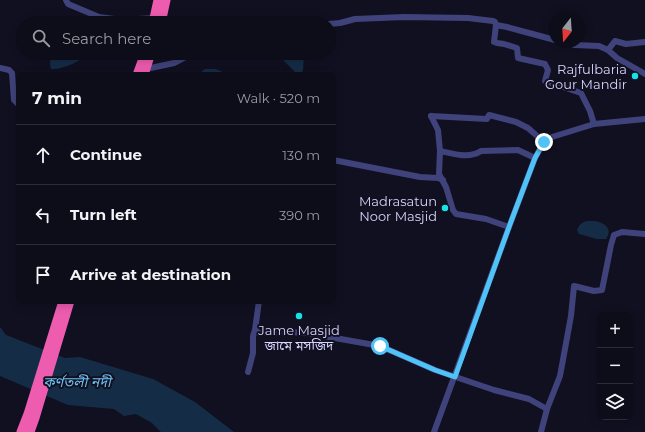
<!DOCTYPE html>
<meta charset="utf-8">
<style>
:root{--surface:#0d0c19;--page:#161522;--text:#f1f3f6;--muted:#9a9ba2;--line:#2d2c38}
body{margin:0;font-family:Montserrat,"Noto Sans Bengali",sans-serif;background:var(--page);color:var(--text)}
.controls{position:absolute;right:12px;bottom:12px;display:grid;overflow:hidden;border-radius:8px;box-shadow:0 2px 10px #0003}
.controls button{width:36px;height:36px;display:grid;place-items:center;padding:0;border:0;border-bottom:1px solid var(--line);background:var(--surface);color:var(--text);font:20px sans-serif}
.compass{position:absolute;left:549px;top:12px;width:36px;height:36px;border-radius:50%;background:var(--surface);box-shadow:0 2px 10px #0003;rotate:197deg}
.stop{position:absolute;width:12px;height:12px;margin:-9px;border:3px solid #4fc3f7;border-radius:50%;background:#fff}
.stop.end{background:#4fc3f7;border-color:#fff;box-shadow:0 1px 4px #0008}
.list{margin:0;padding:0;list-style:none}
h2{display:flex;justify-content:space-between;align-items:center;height:52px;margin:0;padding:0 16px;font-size:17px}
h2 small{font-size:13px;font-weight:400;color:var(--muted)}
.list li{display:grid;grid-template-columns:26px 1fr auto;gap:12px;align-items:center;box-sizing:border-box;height:60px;padding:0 16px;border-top:1px solid var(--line)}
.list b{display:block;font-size:15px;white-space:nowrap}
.list em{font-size:13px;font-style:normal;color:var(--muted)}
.icon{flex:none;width:22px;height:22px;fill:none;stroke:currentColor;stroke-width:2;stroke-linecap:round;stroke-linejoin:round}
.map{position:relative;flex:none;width:645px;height:432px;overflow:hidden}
.search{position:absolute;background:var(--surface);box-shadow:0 2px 10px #0003;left:16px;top:16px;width:320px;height:44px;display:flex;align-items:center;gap:10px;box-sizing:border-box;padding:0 14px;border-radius:22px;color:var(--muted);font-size:15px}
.panel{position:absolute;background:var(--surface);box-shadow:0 2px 10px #0003;left:16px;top:72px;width:320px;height:232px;border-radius:8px}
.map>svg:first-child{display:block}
</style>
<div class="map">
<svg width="645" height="432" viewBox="0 0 645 432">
<rect width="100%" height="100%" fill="#111021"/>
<g fill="#152c47">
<path d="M51,53H86C80,63 62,69 51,69L50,64Z"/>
<path d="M282,53H304L303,70L301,74H297L284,61Z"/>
<path d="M205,69H215L221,71L223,75H199L200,73Z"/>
<path d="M595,221C605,223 613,229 606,239H597L579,234L577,230C582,220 585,221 595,221Z"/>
<path d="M0,327L6,335L65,358L80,357L153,379L195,402L234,432H161L152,423L136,414L124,416L114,409L68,405L0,376Z"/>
</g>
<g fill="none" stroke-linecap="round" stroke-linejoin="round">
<g stroke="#40437b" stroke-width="6">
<path d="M66,0L68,4L99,17L122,20L154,18"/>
<path d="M329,24L340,23L355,19L404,17L468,18L493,21L495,22L496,25L494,42L497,43L504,44L517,48L518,58L545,64L548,70L545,81L581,93L590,111L594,124"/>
<path d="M496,25L507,27L555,40"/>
<path d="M564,42L575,45L599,46L608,50L617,58L645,74"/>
<path d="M608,50L615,41L626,44L645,42"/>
<path d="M0,68L9,70L12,73L14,100L18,104H19"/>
<path d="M146,69L174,63L193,53"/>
<path d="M431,116L438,130L440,151L439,174L446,187L453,210L456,214L486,219L509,227"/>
<path d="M431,116L487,119L489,115L516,122L528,128L544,142"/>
<path d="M440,151C454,154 469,159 481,151L518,150L535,158"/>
<path d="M333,160L420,177L438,178L443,180"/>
<path d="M259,301L255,330L259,333L290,332L307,333L380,346L435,370L494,390L529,399L547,409"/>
<path d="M248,372L253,353V336L255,330"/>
<path d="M434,432L509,227L535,158L544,142L552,137L594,124L645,119"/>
<path d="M541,432L547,409L560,376L571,316L574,286L594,291L602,290L611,245L614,235L622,232L645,234"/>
</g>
<g stroke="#ee5cb0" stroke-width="9">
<path d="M153,23L158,0"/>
<path d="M161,23L166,0"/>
<path d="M137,75L145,53"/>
<path d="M144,75L151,53"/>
<path d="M21,432L28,414L63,301"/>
<path d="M30,432L35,418L70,301"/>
</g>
</g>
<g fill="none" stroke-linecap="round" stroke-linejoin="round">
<path stroke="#4fc3f7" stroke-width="5" d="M380,346L435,370L455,377L509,227L535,158L544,142"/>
</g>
<g fill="#17e2e4" stroke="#111021" stroke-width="1.5">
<circle cx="635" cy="76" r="4"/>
<circle cx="445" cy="208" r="4"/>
<circle cx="299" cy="316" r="4"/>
</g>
<g text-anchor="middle" stroke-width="4" stroke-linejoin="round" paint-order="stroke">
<g font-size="13" fill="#d5d4fb" stroke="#111021" text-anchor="end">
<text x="627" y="74">Rajfulbaria<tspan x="627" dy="15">Gour Mandir</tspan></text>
<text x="437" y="206">Madrasatun<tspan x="437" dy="15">Noor Masjid</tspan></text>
<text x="299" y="335" text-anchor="middle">Jame Masjid<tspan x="299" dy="15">জামে মসজিদ</tspan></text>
</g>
<g font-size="14" font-style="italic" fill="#6dc0f0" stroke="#111021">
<text x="77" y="387">কর্ণতলী নদী</text>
</g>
</g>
</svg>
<div class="controls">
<button>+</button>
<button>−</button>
<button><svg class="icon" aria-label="layers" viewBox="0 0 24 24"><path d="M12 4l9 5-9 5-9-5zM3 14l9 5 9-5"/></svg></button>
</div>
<svg class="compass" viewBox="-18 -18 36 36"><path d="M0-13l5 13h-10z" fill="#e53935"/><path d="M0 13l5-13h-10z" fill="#9a9ba2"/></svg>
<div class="stop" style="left:380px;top:346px"></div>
<div class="stop end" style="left:544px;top:142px"></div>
<div class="search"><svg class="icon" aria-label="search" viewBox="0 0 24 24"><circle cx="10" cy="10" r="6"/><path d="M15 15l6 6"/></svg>Search here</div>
<section class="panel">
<h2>7 min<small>Walk · 520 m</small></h2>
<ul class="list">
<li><svg class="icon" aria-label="ahead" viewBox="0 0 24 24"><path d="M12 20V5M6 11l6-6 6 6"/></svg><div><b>Continue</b></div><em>130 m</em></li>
<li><svg class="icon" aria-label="left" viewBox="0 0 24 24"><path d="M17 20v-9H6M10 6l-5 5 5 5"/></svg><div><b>Turn left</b></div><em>390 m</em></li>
<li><svg class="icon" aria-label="arrive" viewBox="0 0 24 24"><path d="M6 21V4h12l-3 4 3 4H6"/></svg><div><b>Arrive at destination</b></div></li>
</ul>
</section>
</div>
